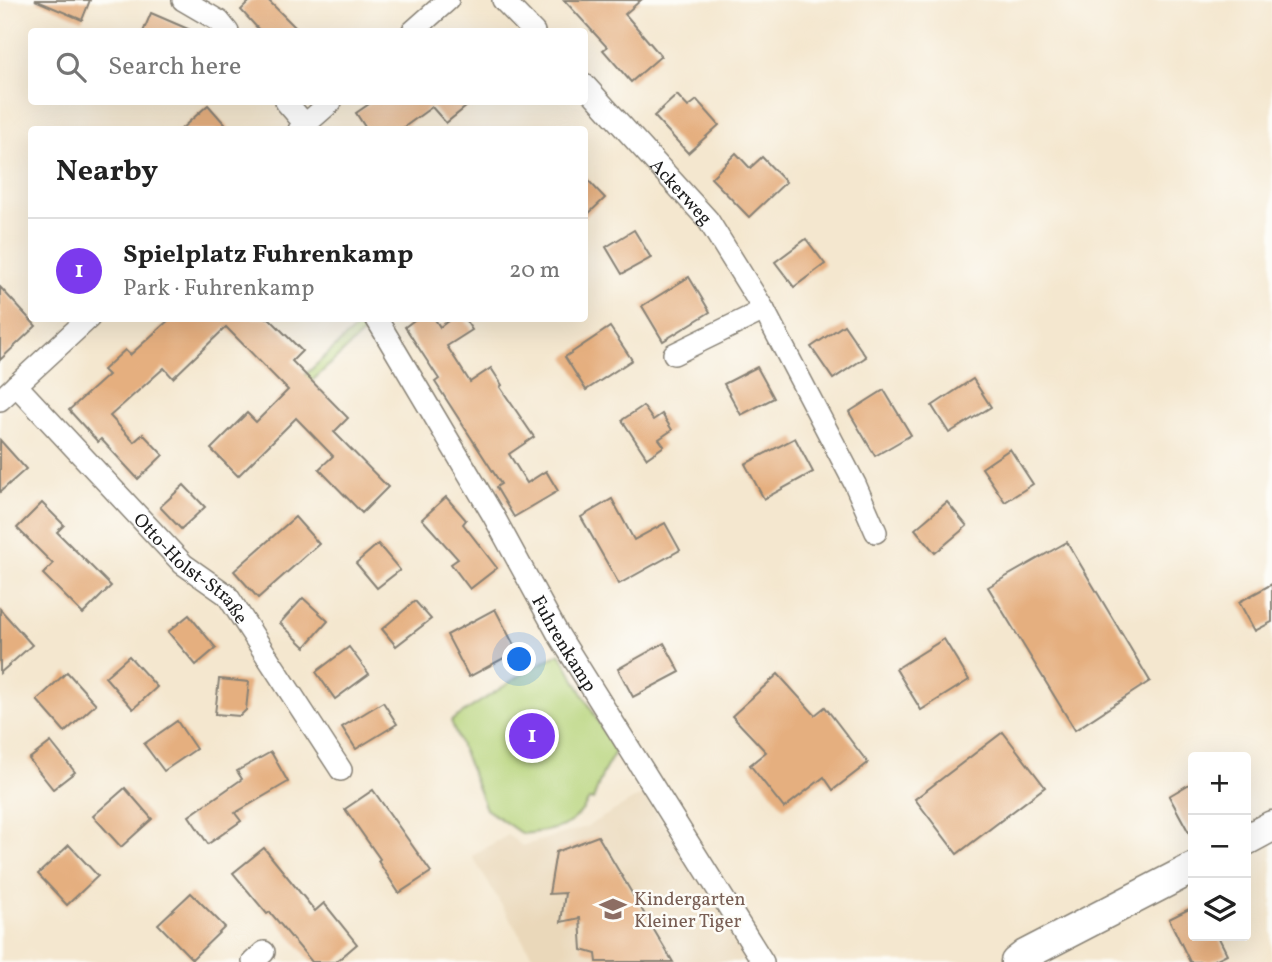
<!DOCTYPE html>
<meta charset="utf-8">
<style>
:root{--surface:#fff;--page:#f2f2f2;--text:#222;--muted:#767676;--line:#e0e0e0;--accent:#7c3aed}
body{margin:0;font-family:Vollkorn,serif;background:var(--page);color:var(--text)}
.controls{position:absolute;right:21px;bottom:21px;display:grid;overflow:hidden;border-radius:7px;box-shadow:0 7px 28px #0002}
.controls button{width:63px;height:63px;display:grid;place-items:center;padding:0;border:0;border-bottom:2px solid var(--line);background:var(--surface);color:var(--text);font:35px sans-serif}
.you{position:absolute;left:520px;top:660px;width:24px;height:24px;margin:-18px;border:5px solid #fff;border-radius:50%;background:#1a73e8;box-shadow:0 0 0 10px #1a73e833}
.badge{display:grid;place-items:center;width:46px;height:46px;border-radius:50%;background:var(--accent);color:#fff;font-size:23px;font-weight:700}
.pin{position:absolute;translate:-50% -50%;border:4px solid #fff;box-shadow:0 2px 7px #0006}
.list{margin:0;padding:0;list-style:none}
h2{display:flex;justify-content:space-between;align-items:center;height:91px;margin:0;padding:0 28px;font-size:30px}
h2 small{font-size:23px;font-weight:400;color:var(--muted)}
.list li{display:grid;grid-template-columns:46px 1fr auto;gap:21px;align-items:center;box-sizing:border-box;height:105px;padding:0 28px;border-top:2px solid var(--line)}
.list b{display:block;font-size:26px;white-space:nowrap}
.list p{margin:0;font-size:23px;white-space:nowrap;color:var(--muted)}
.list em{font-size:23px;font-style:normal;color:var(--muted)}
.icon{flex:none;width:38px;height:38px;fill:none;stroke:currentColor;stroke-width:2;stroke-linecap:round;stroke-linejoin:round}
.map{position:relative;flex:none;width:1272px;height:962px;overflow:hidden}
.search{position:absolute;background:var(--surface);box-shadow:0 7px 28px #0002;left:28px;top:28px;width:560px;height:77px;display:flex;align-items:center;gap:18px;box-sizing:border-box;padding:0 24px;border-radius:7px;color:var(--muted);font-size:26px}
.panel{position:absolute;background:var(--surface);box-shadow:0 7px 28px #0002;left:28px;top:126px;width:560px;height:196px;border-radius:7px}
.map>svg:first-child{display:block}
</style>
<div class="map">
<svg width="1272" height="962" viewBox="0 0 1272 962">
<rect width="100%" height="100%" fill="#fdfcf7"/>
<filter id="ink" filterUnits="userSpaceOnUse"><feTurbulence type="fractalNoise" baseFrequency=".0143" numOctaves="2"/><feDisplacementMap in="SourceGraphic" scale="14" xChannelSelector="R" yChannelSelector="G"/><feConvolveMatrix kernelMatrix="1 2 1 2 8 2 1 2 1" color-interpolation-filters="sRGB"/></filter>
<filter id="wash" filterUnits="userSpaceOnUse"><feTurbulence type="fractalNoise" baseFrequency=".00686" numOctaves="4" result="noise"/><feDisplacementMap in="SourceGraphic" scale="28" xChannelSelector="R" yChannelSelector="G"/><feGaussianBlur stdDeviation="1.57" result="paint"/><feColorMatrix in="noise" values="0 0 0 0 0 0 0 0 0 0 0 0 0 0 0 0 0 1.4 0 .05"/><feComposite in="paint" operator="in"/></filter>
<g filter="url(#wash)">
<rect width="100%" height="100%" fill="#f4e7cf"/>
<path fill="#ead8ba" d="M643,794L757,962H536L472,856L508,835L522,846L586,827Z"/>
<g fill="#b6d379" stroke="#69784a" stroke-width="2">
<path d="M363,321L369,328L295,397L288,391Z"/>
<path d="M560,653L615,752L603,773L593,800H589C572,831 553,830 522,834L486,809L451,721L527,671Z"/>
</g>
<g id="blocks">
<g fill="#e5af7f">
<path d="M35,0H90L82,20Z"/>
<path d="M251,0H268L300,32H261L241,10Z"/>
<path d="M564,0H641L625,14L661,56L631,82L603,50L607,47Z"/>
<path d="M151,13L195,32H143Z"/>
<path d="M677,95L688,107L697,100L719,125L688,153L654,116Z"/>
<path d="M372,102H472L446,123L432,107L400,130H367L356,113Z"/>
<path d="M208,105L230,130H180Z"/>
<path d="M736,153L750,168L762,157L786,182L749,217L711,178Z"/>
<path d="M584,176L605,198L584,218Z"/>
<path d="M634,230L651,258L622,274L606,247Z"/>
<path d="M806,239L825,264L794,287L775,262Z"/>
<path d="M689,277L710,312L663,341L642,306Z"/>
<path d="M0,287L36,326L0,360Z"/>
<path d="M171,318H269L302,351L292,361L348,418L334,432L388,487L362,513L319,469L333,456L296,418L238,476L211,449L247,413L256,422L288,390L226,327L173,378L164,368L110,416L134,442L143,434L163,455L138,479L101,439L98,442L69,410L108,375L103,370L125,350L130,355Z"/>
<path d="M417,318H434L440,327L452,318H464L472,330L447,346L470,382L491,368L502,385L500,387L534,437L509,454L527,483L546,471L558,491L514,517L496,487L501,484L435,382L439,379L405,327Z"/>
<path d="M844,325L866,357L833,379L811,347Z"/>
<path d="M610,327L632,360L586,390L565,357Z"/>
<path d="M757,367L774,398L741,415L724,384Z"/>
<path d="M973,379L991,407L949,433L932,406Z"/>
<path d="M884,390L911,435L875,456L849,412Z"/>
<path d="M643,406L653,420L662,414L672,430L659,439L664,446L647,458L622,420Z"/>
<path d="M795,438L813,472L764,499L745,464Z"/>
<path d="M0,440L26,469L0,492Z"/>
<path d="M1010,449L1033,484L1005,502L982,468Z"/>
<path d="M184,485L205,507L181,529L160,507Z"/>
<path d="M446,497L466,520L463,524L497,568L470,589L451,564L458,559L422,519Z"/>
<path d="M612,499L634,540L665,523L680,550L619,584L581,517Z"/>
<path d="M947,502L967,526L935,553L915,529Z"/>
<path d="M42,503L64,525L57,532L111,586L83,614L43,574L53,564L17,528Z"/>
<path d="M295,517L319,544L258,598L234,571Z"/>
<path d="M1067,542L1150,681L1075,730L988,587Z"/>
<path d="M378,544L400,570L377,588L356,563Z"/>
<path d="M1272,584V622L1255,631L1239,602Z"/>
<path d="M303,598L328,621L305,647L280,623Z"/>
<path d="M415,601L431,619L396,646L382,629Z"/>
<path d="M0,609L32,645L0,673Z"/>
<path d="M495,609L517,651L469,677L447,635Z"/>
<path d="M189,615L216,648L196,665L168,632Z"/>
<path d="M944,639L969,680L921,710L896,669Z"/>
<path d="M664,643L680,672L633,697L618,669Z"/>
<path d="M349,647L369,674L335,699L316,672Z"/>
<path d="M129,656L157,687L133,709L105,677Z"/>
<path d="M67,672L96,704L65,732L37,700Z"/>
<path d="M778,674L815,715L825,707L868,763L833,790L824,777L784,808L750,765L766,752L732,716Z"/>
<path d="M219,679L249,682L246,710L240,716L215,714Z"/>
<path d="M383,702L397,724L356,749L342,727Z"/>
<path d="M177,721L196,749L164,771L144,744Z"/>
<path d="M1003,732L1045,787L957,854L915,799Z"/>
<path d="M51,742L75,772L53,789L29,759Z"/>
<path d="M271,752L288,782L235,813L241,821L208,844L189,816L242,779L237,771Z"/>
<path d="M1193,782V840L1169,796Z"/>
<path d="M125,788L152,819L121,847L93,816Z"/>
<path d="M373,790L431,872L399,893L378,861L380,859L345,809Z"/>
<path d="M598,836L673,962H597L596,954L582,950L580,918L561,922L565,893L549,894L556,852Z"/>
<path d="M69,845L98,876L67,905L38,874Z"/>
<path d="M264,848L315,911L324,903L357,944L336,962H312L270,912L267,914L233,873Z"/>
<path d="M191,893L225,927L192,959L158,924Z"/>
<path d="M1193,907V936H1218L1227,954L1211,962H1190L1169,919Z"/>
</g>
</g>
</g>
<g filter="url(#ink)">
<use href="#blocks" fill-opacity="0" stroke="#888276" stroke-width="2"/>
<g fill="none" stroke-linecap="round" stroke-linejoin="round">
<g stroke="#888276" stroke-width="24">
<g id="street">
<path d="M183,0L219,21L228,32"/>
<path d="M503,0L534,32"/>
<path d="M412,32L448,0"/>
<path id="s1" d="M584,84L708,220L764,310L855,484L876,532"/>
<path d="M286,102L305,124"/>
<path d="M299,130L331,102"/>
<path id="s2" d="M376,318L493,515L558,634L763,962"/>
<path d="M674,354L764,310"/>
<path id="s3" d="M16,385L183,564L227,595L341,770"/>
<path d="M0,400L89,318"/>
<path d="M253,962L264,952"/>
</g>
</g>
<g stroke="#888276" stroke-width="33">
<g id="secondary">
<path d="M1246,840L1272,826"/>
<path d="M1016,962L1025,955L1193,868"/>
</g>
</g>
<use href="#street" stroke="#fff" stroke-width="21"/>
<use href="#secondary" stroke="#fff" stroke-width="30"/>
</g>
</g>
<defs>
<g id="school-bare" transform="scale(2.1)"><path d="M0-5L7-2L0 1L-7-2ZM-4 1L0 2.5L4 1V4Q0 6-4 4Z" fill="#8d6e63" stroke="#fdfcf7" stroke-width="2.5" paint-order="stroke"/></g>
</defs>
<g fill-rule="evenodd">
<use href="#school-bare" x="613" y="909"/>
</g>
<g text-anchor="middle" stroke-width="5" stroke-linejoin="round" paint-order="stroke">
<g font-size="19" fill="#1c1c1c" stroke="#fdfcf7">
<text dy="7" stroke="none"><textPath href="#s1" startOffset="145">Ackerweg</textPath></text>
<text dy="7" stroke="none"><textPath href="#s3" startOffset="254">Otto-Holst-Straße</textPath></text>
<text dy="7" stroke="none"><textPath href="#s2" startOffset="376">Fuhrenkamp</textPath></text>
</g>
<g font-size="19" fill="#785e54" stroke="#fdfcf7" text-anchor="start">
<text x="634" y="905">Kindergarten<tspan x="634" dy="22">Kleiner Tiger</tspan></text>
</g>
</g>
</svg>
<div class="controls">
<button>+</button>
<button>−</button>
<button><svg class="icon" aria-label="layers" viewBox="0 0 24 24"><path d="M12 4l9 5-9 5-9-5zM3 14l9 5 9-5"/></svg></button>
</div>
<div class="you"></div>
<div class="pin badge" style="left:532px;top:736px">1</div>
<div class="search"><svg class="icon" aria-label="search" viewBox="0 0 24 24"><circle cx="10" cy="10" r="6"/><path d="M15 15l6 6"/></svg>Search here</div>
<section class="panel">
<h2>Nearby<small></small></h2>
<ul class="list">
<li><span class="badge">1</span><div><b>Spielplatz Fuhrenkamp</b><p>Park · Fuhrenkamp</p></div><em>20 m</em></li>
</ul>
</section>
</div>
